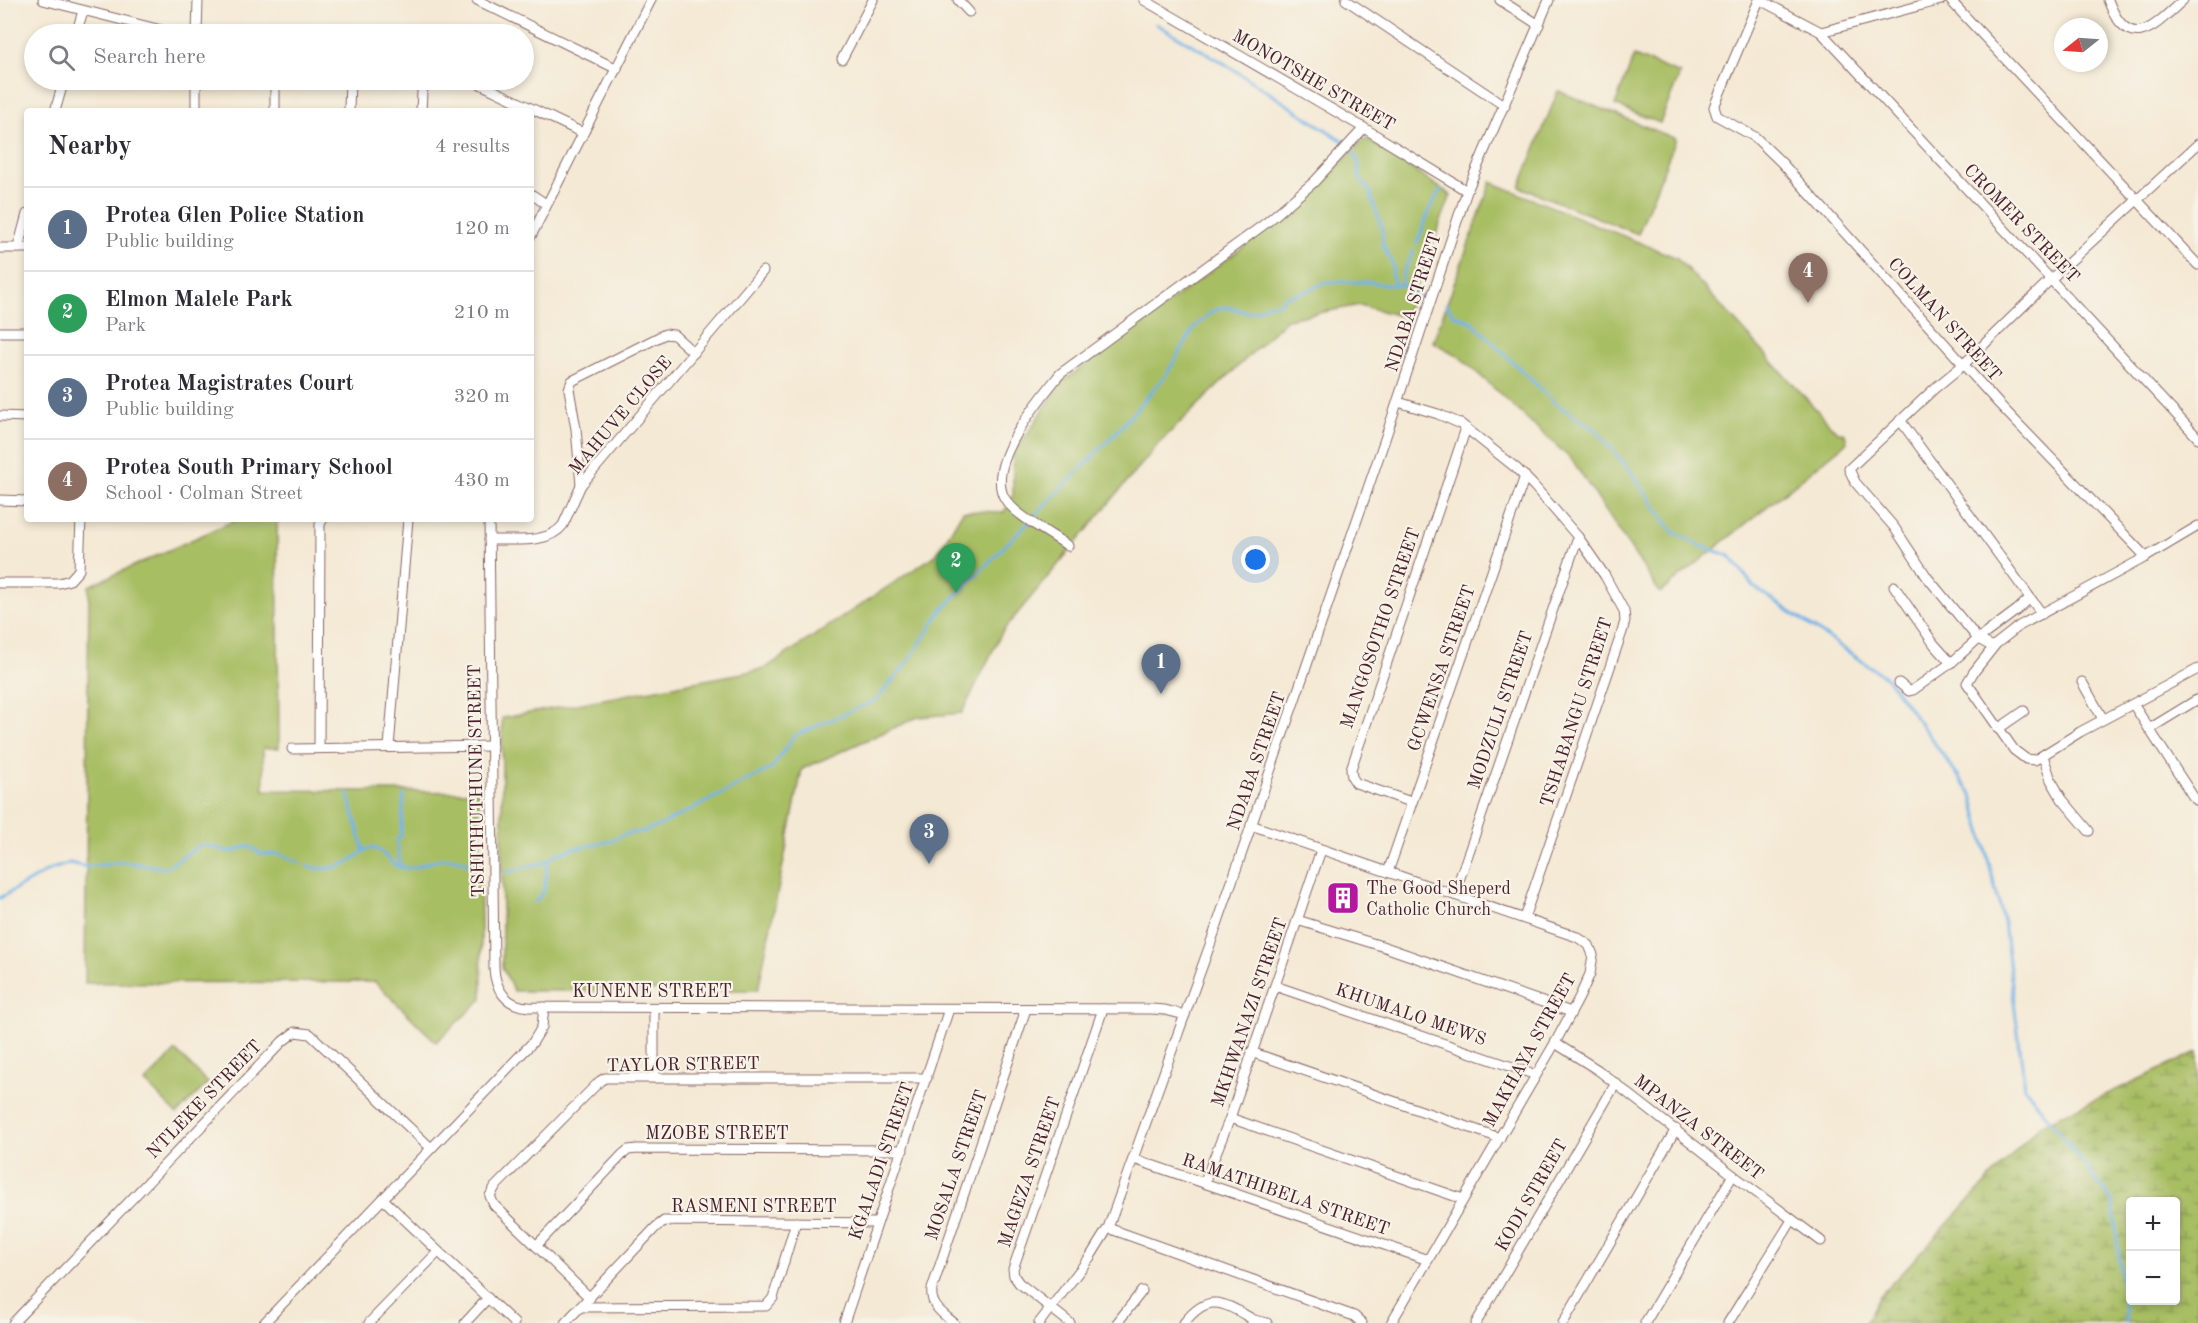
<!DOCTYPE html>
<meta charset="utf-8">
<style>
:root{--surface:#fff;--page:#f2f2f3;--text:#2b2b33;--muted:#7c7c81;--line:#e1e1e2;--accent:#b5179e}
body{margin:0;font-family:"Old Standard TT",serif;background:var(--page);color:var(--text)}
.controls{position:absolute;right:18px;bottom:18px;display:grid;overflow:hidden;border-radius:6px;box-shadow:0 3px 9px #0003}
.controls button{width:54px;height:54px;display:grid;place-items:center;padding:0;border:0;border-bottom:2px solid var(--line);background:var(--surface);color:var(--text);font:30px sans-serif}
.compass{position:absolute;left:2054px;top:18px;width:54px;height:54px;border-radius:50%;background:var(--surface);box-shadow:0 3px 9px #0003;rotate:253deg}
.you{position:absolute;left:1256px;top:560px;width:21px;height:21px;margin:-15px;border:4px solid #fff;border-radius:50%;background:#1a73e8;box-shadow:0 0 0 9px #1a73e833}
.badge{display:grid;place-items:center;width:39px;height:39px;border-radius:50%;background:var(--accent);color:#fff;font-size:20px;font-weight:700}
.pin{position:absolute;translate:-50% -50px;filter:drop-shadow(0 2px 3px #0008)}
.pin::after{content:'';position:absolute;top:32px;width:21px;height:18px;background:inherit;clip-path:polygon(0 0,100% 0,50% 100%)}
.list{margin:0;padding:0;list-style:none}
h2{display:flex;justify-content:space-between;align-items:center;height:78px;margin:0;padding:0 24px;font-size:26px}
h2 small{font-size:20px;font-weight:400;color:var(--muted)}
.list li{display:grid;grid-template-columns:39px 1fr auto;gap:18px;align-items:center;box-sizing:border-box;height:84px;padding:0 24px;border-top:2px solid var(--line)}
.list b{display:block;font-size:22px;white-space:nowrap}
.list p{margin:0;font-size:20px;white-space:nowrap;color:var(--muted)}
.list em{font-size:20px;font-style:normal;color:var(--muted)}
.icon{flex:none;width:33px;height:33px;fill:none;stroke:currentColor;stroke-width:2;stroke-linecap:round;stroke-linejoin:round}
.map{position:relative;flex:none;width:2198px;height:1323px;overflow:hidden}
.search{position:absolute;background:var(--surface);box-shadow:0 3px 9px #0003;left:24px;top:24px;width:510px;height:66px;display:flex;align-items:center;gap:15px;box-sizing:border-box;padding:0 21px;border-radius:33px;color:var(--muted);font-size:22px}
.panel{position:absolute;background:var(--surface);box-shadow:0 3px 9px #0003;left:24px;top:108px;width:510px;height:414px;border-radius:6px}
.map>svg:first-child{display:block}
</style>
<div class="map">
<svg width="2198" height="1323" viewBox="0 0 2198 1323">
<defs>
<pattern id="wetland-marsh" width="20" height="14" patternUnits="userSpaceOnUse" patternTransform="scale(1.5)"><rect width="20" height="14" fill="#a8be63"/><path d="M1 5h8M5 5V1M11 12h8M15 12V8" fill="none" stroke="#8b9a52"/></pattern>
</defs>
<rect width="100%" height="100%" fill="#f7f3e8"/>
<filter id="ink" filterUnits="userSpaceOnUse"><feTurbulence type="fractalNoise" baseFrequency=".0167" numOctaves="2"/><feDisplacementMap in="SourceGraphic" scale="12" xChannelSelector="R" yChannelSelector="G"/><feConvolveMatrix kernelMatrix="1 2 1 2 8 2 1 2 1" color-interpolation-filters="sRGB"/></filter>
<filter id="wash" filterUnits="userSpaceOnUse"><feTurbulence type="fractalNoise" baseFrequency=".008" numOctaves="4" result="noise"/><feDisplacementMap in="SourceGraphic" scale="24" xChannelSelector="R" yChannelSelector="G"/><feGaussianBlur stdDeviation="1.35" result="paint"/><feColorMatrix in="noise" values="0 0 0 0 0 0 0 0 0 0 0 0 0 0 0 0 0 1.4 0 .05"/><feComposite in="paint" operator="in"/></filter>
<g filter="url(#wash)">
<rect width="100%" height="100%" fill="#f4e9d4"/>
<g fill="#a8be63" stroke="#796e47" stroke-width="1.5">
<path d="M1634,56L1680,74L1660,123L1615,105Z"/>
<path d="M1558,91L1676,139L1638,234L1520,187Z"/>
<path d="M1365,138L1451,195L1404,317L1360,305L1287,319L1160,442L1002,632L962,713L918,717L802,769L758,990L514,991L502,967V718L764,669L937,554L963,511L1004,512L1013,495V455L1062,382L1305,201Z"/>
<path d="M1491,182L1677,258L1836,431L1845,434L1847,442L1660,593L1572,460L1460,357L1433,342Z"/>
<path d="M238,519H277L279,748H263L264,790L479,792L482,999L436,1042L375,982L85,983L89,586Z"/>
<path d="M176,1051L208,1083L177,1114L145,1082Z"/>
</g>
<path fill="url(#wetland-marsh)" stroke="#796e47" stroke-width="1.5" fill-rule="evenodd" d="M2198,1052V1323H1865L1879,1297L2040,1125ZM2130,1202H2176V1300H2130Z"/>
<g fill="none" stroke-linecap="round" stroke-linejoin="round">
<g stroke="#74b4e8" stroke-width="3">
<path d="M1156,24L1222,62L1343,141"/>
<path d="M1354,153L1360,165L1358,169C1359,181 1363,184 1371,192L1372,200L1382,227L1383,246L1390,258L1393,268L1392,277L1395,284"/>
<path d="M1417,243L1431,206L1441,190"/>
<path d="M1401,285L1404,271L1414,250"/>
<path d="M1446,304L1453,314L1472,322L1557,405L1595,429L1628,468L1673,532L1703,547L1730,556L1754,587L1888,679L1972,795L2004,923L2025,1088L2113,1202L2126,1323"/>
<path d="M348,794L364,851"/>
<path d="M307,866C325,872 341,868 356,857C359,855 363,851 367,849C381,844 387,862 397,866C412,871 420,865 433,861C449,855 468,861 481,871"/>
<path d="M400,867L397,839L401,836L404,795"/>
<path d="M507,872L546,862L555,855L572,849L612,841L625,834L641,832L659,826L772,768L794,736L876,700L906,665L941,611L1114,435L1166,375L1195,327L1213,311L1226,307L1248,312L1258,310L1268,304H1277L1288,296L1305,292L1326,282H1370L1386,285H1401L1422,296"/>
<path d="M0,898L49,870L70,863L87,867L123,862L166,868L202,844L231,852L248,846L262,854H280L300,863"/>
<path d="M535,902C547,894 546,873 548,860"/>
</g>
</g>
</g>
<g filter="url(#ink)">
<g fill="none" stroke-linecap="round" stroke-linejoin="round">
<g stroke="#866666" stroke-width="11">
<g id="minor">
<path d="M43,0L177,34"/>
<path d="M477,0L617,69"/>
<path d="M958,0L969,12"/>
<path d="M1144,0L1364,128L1467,191"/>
<path d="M1346,0L1505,106"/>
<path d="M1500,0L1539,25"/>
<path d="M1759,0L1716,102L1714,107L1717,116L1755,137L1781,162L1999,404L2146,557"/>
<path d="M1760,0L1821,32L2198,438"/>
<path d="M1950,0L2198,265"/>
<path d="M2108,0C2129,55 2154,27 2183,0"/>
<path d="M1821,32L1941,0"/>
<path d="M76,34L83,11"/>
<path d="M197,34L198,0"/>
<path d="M376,34H377"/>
<path d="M842,59L873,0"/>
<path d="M472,80L583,133"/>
<path d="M55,111L64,80"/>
<path d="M196,111V80"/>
<path d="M275,111V80"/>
<path d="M349,111L350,80"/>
<path d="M421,111L422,92L426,80"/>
<path d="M531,194L546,204"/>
<path d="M531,236L651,0"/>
<path d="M0,248H27"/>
<path d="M18,248L27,214"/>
<path d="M0,332H27"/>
<path d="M1398,402L1438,414L1461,424L1516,468L1534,486L1578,537L1605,576L1624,611L1625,621L1622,632L1524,918"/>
<path d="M0,416L27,417"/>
<path d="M1900,420L2042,614"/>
<path d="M581,485L576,429L569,389L572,381L665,334L674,335L694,353"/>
<path d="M0,500L27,501"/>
<path d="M489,519L494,968C495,989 506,1006 529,1007L1151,1009L1165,1010L1185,1015"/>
<path d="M2198,526L2146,557L2019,626L1996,644L1973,673L1967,683L2014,750L2026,759L2035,760L2080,732L2198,669"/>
<path d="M489,540C512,539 548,545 563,525L581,485L763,271"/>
<path d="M1068,546C1050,533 1017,517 1005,499C984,465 1040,399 1060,374L1266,223L1314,182L1364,128"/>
<path d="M0,583H59L70,580L79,570L81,519"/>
<path d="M1894,586L1934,644L1951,663L1978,639L2017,610L2030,598"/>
<path d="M1993,647L1978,639L1927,577L1894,527L1855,482L1849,469L1935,388L1963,365L2052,278L2198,144"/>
<path d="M2082,682L2103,719"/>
<path d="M1899,683L1909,691L1913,690L1951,663"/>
<path d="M2133,704L2194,798L2198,801"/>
<path d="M1998,729L2024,711"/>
<path d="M2149,729L2198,699"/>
<path d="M389,747L408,519"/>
<path d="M319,748L320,524L323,519"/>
<path d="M292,749L492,746"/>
<path d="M2043,756L2051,780L2062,799L2089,831"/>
<path d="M1411,802L1356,783L1352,777L1351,769L1466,428"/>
<path d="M1251,825L1577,937L1589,945L1593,955L1590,974L1579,998L1555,1043L1391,1323"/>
<path d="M1388,872L1525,476"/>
<path d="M1454,895L1578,537"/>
<path d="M1297,920L1385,947L1571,1012"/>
<path d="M1275,986L1536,1075"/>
<path d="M1555,1043L1598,1070L1733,1175L1821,1241"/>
<path d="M1251,1052L1500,1138"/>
<path d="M654,1078V1008"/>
<path d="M1230,1118L1463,1199"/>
<path d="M1134,1159L1428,1260"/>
<path d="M1204,1183L1230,1118L1321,850"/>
<path d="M383,1199L514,1323"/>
<path d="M1108,1228L1354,1316L1362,1323"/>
<path d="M536,1246L622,1155L628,1150L637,1149L903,1150"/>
<path d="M590,1298L494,1205L490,1196L495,1187L600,1081L605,1078H927"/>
<path d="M581,1307L766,1306L773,1298L796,1222"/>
<path d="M13,1323L283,1041L295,1032L310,1034L431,1148"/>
<path d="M264,1323L533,1042L542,1027L544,1007"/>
<path d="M369,1323L438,1252"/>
<path d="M465,1323L488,1298"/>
<path d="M565,1323L656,1227L664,1221L877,1223"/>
<path d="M844,1323L949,1009"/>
<path d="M954,1323C942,1313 930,1306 932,1289L1026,1009"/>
<path d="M1039,1323L1090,1257L1108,1228L1211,942L1385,439L1467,191L1549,0"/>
<path d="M1070,1323L1019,1283L1014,1276L1013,1269L1103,1009"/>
<path d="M1117,1323L1142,1291"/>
<path d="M1184,1323C1209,1291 1224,1303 1254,1320"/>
<path d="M1252,1323L1254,1320L1267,1323"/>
<path d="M1476,1323L1616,1083"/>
<path d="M1563,1323L1676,1129"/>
<path d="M1645,1323L1733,1175"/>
<path d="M1728,1323L1792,1220"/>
</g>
</g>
<use href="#minor" stroke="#fff" stroke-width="9"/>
</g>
</g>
<defs>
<g id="building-square" transform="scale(1.725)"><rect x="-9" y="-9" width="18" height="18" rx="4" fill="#b5179e" stroke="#f7f3e8"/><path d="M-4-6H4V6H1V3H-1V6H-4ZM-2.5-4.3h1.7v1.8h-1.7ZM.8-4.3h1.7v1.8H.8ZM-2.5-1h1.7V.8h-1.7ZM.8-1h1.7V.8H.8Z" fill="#fff"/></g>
</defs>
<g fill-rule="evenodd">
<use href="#building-square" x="1343" y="898"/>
</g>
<g text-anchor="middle" stroke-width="4.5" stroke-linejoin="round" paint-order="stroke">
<g font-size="18" fill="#4a1f2b" stroke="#f7f3e8">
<text transform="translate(1314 80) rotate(30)" y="6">MONOTSHE STREET</text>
<text transform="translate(2022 223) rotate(46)" y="6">CROMER STREET</text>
<text transform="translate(1413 302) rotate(-72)" y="6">NDABA STREET</text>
<text transform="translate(1945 319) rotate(48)" y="6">COLMAN STREET</text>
<text transform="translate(620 415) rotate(-50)" y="6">MAHUVE CLOSE</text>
<text transform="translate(1380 628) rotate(-71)" y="6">MANGOSOTHO STREET</text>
<text transform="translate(1441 668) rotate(-71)" y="6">GCWENSA STREET</text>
<text transform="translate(1500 710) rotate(-71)" y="6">MODZULI STREET</text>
<text transform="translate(1576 712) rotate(-72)" y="6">TSHABANGU STREET</text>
<text transform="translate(1256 761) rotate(-71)" y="6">NDABA STREET</text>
<text transform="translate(476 781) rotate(-91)" y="6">TSHITHUTHUNE STREET</text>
<text x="652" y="997">KUNENE STREET</text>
<text transform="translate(1249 1012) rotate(-71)" y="6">MKHWANAZI STREET</text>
<text transform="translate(1411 1014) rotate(19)" y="6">KHUMALO MEWS</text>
<text transform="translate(1529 1050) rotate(-61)" y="6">MAKHAYA STREET</text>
<text transform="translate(683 1064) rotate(-1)" y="6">TAYLOR STREET</text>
<text transform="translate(204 1099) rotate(-46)" y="6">NTLEKE STREET</text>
<text transform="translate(1699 1127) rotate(38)" y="6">MPANZA STREET</text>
<text x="717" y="1139">MZOBE STREET</text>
<text transform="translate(881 1161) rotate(-71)" y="6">KGALADI STREET</text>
<text transform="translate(956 1165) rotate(-71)" y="6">MOSALA STREET</text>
<text transform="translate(1029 1172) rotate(-71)" y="6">MAGEZA STREET</text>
<text transform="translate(1286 1194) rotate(19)" y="6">RAMATHIBELA STREET</text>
<text transform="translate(1531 1195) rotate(-60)" y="6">KODI STREET</text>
<text x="754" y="1212">RASMENI STREET</text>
</g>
<g font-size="18" fill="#4a1f2b" stroke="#f7f3e8" text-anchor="start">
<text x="1366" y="894">The Good Sheperd<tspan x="1366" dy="21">Catholic Church</tspan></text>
</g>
</g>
</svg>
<div class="controls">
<button>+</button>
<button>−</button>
</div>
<svg class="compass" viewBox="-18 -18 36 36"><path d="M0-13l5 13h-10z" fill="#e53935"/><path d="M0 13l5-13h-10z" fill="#7c7c81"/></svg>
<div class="you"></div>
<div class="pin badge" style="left:1161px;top:694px;background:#5c6f8a">1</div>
<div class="pin badge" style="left:956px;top:593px;background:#2e9e5b">2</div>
<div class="pin badge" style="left:929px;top:864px;background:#5c6f8a">3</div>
<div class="pin badge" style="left:1808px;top:303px;background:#8d6e63">4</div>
<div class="search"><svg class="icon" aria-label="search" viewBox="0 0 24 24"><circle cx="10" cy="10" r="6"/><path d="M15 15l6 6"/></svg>Search here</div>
<section class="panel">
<h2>Nearby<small>4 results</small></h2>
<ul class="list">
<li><span class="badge" style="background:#5c6f8a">1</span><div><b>Protea Glen Police Station</b><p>Public building</p></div><em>120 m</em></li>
<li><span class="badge" style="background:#2e9e5b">2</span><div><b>Elmon Malele Park</b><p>Park</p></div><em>210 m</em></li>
<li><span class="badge" style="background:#5c6f8a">3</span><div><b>Protea Magistrates Court</b><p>Public building</p></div><em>320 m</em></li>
<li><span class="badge" style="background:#8d6e63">4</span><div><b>Protea South Primary School</b><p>School · Colman Street</p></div><em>430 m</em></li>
</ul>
</section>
</div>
